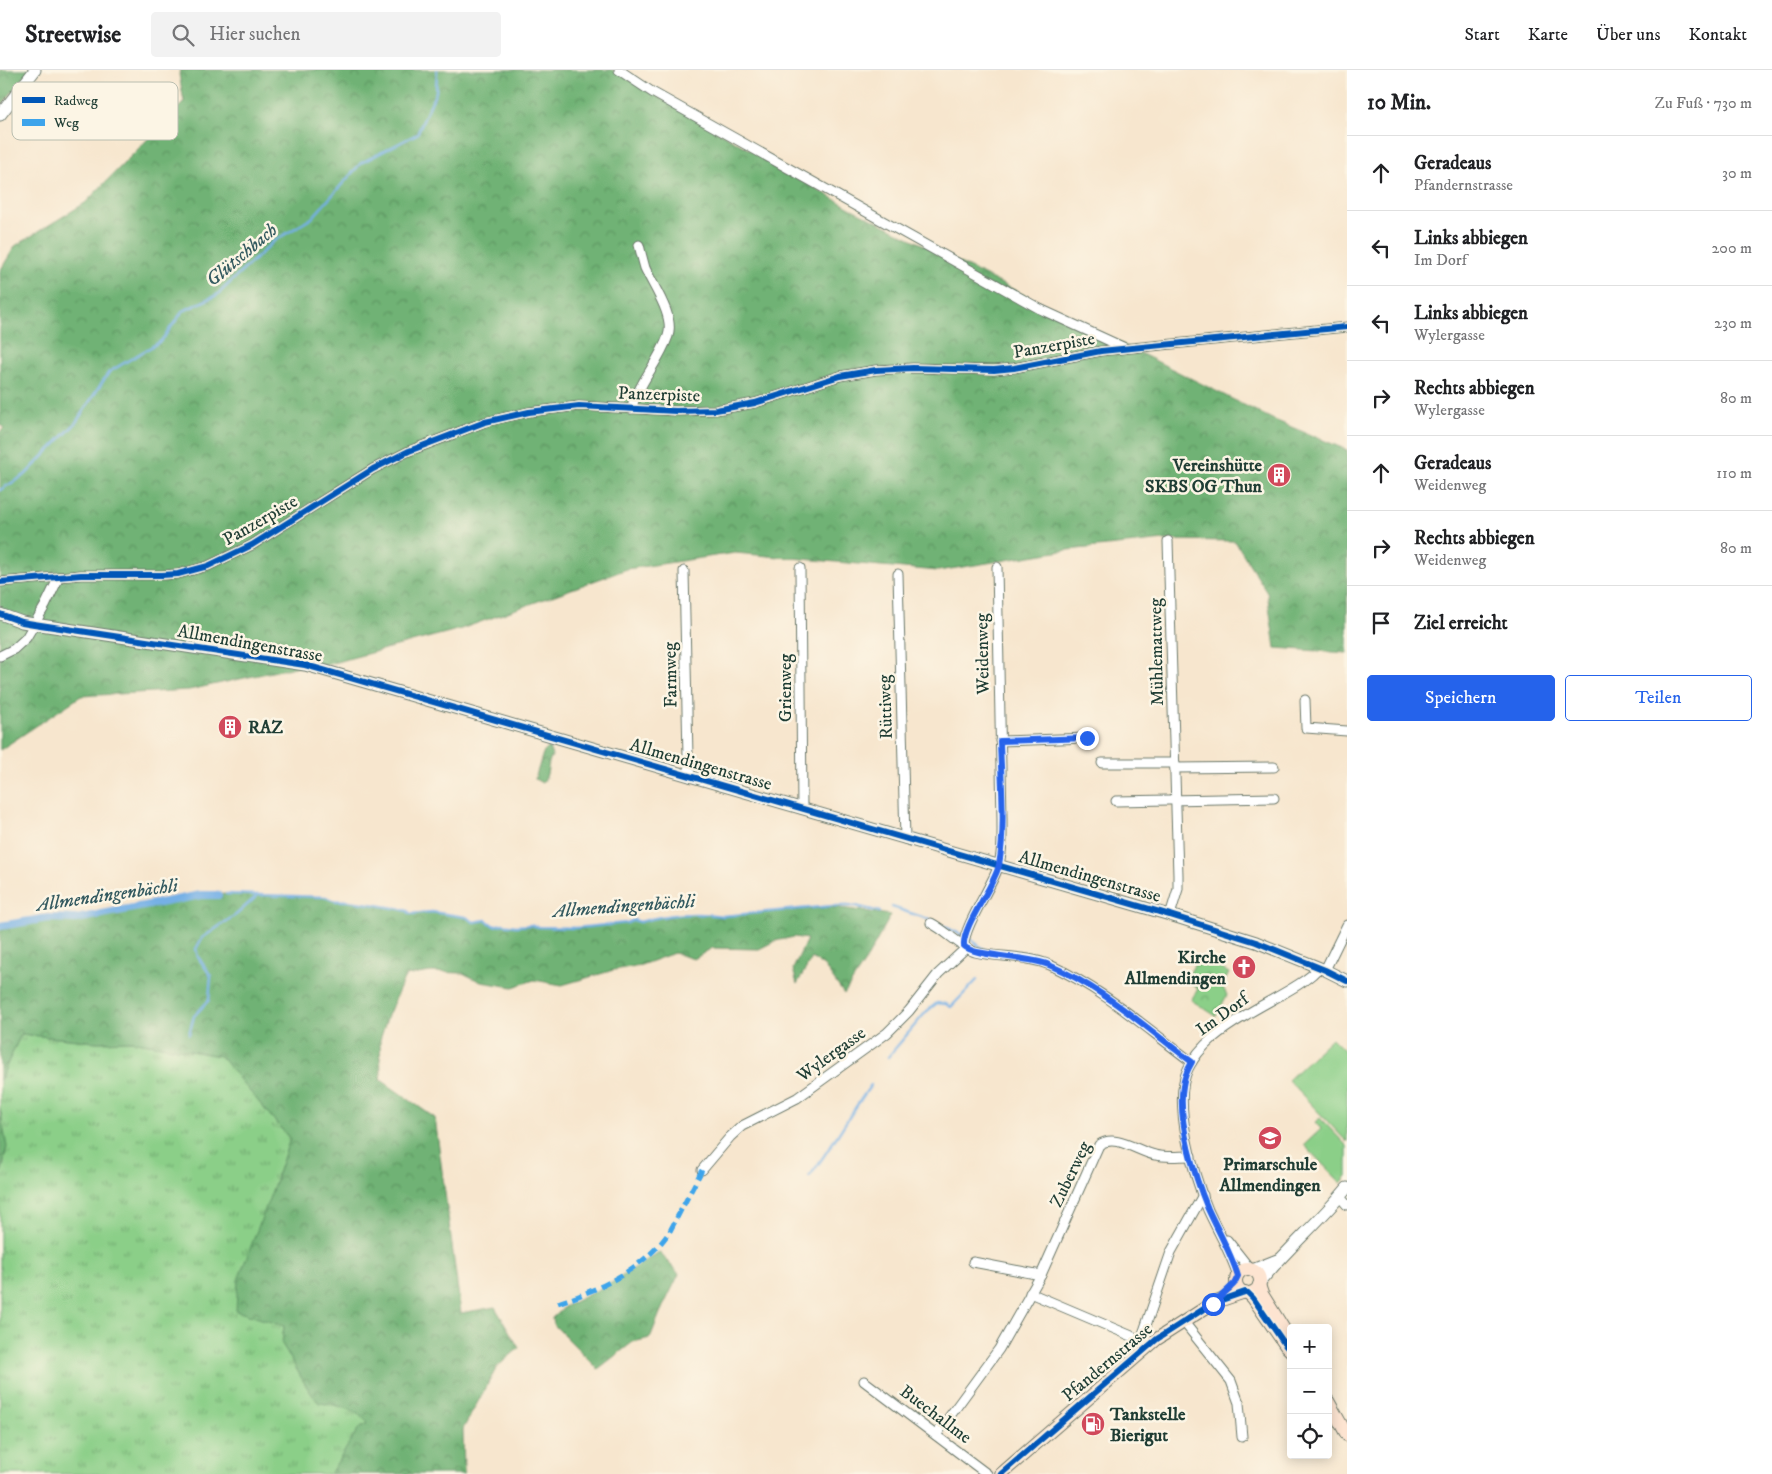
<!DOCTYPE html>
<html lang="de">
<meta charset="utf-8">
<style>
:root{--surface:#fff;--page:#f2f2f2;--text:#202124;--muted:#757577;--line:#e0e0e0;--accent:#2563eb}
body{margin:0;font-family:"IM FELL DW Pica",serif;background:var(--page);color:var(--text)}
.controls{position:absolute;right:15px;bottom:15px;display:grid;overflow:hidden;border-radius:5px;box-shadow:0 2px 12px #0003}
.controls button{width:45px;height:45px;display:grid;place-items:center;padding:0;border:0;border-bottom:1px solid var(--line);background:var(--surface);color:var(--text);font:25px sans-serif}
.stop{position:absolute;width:15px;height:15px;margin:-11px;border:4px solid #2563eb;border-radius:50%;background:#fff}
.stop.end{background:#2563eb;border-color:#fff;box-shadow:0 1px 5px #0008}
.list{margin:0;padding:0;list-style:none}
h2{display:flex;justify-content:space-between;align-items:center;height:65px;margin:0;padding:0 20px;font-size:21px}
h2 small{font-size:16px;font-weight:400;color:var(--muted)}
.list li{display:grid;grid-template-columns:32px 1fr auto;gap:15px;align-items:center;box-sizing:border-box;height:75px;padding:0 20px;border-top:1px solid var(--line)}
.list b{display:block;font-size:19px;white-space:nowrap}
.list p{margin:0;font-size:16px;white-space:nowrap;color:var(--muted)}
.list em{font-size:16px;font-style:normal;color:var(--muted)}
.actions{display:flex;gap:10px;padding:15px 20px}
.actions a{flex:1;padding:11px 0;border:1px solid var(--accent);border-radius:5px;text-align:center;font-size:18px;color:var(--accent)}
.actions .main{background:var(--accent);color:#fff}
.icon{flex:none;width:28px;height:28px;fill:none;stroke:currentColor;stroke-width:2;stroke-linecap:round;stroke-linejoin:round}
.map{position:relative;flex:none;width:1347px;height:1404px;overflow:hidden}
header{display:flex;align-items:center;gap:30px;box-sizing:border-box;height:70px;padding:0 25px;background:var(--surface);border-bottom:1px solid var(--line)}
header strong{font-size:24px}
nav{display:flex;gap:28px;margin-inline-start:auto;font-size:18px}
.search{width:350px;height:45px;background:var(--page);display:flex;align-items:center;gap:12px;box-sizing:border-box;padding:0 18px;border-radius:5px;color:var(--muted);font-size:19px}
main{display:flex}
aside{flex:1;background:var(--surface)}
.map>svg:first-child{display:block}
</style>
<header>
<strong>Streetwise</strong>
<div class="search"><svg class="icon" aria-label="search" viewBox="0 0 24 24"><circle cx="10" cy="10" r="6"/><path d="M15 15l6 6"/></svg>Hier suchen</div>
<nav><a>Start</a><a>Karte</a><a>Über uns</a><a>Kontakt</a></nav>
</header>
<main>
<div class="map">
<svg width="1347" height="1404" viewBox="0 0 1347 1404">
<defs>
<pattern id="grass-tufts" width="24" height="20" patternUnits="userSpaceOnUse" patternTransform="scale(1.25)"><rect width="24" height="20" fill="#8bcf88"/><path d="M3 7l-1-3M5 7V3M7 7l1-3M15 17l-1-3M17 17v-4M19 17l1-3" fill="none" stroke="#71a970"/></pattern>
<pattern id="forest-crowns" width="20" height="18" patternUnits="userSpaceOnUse" patternTransform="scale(1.25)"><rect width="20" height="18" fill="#70b274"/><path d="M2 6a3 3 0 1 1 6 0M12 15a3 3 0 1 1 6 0" fill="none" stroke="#5b9260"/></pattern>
<pattern id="park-crowns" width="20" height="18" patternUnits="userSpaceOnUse" patternTransform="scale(1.25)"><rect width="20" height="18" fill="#8bcf88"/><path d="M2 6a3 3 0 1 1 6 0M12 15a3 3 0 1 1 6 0" fill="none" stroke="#71a970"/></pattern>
</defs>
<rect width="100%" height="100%" fill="#fcf5e5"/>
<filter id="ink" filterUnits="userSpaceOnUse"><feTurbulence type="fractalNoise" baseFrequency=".02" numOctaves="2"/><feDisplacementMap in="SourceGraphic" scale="10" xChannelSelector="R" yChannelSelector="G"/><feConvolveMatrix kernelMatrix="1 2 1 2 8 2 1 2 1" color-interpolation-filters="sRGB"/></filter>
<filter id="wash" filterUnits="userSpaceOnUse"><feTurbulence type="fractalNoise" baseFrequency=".0096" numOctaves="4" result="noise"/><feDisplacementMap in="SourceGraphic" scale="20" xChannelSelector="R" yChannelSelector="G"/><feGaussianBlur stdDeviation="1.12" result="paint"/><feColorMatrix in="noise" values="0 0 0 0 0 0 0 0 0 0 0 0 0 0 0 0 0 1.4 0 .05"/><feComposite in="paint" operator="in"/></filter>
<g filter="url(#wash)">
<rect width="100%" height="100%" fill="#f7e6ce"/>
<path fill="url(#grass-tufts)" stroke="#55865e" d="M21,964L97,972L131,971L220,986L290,1069L272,1121L284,1256L282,1274C296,1294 303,1315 319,1333C339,1335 354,1338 368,1353L342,1386L330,1404H0V1107L4,1094L2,1048L0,1039V1010Z"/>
<g fill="url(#forest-crowns)" stroke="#487854">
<path d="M0,0H30L0,37Z"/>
<path d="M181,0H612L850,138L1272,349L1347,380V583L1275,578L1267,522L1235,471L1165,470L1068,480L938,501L735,483L627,499L461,559L321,596L295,597L189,620L81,626L0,680V362L4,358L0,355V201L15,176L85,133L184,32L179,4Z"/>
<path d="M549,677L552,686C546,694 550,706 542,713L535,709L543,683Z"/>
<path d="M229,824L326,827C336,833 338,830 349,831C368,834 388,836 408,841L410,844L432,842L466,847L474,852L486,850L494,856C503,853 508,856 517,856C536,856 554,858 572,858C590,858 609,854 627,853L634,850L640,852C666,844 696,842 723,846L833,837L891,845L865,892L844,924L825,897L812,888L797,914L793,899L807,869L794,867L775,871L759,879L712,878L694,889L674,883L641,895L614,900L562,915L534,910L513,917L481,912L463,903L431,902L405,906L387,948L380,970L381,1010L435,1048L461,1243L495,1237L519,1278L497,1297L463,1359L464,1404H330L359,1358L368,1353C354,1338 339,1335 319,1333C303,1315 295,1294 282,1274L284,1256L236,1241L238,1210L272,1121L290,1069L220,986L131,971L97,972L21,964L0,1010V856L48,848L76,849L201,825Z"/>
<path d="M0,1039L7,1077L0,1107Z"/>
<path d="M659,1182L679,1204L660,1243L650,1268L633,1272L598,1299L553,1254L552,1248L564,1237L611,1213Z"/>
</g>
<path fill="url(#park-crowns)" stroke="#55865e" d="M1199,886L1229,903L1222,916L1227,925L1216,946L1191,930L1198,919L1186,910Z"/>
<g fill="#8bcf88" stroke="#55865e">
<path d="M1332,968L1347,983V1072L1288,1010Z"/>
<path d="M1320,1048L1347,1076V1106L1341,1113L1304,1075L1321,1059L1315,1052Z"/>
</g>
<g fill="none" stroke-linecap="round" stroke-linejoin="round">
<g stroke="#75b0e6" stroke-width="2.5">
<path d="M0,420L25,405L75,354L109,302L161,271L183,241L217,225L274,171L312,148L361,93L417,64L436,22L437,0"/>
<path d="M226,824L326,827C336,833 338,830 349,831C368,834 388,836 408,841L410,844L432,842L466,847L474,852L486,850L494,856L502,854L516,856L531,855L539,857L576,858L627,853L634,850L640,852C665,844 696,842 723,846L832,836H856L880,842"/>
<path d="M892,837L931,850"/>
<path d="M943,856L962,865"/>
<path d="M970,869L985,880L1010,883"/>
<path d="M1023,884H1034L1039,886"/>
<path d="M189,964L194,946L209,930L211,906L198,887L196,879L202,868L237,844L258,825"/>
<path d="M888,987L926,942L937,933L946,934L951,937L977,910"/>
<path d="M809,1107C831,1078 849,1045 871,1015"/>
</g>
<path stroke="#75b0e6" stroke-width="8" d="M0,856L48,848L76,849L201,825H218"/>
</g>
</g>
<g filter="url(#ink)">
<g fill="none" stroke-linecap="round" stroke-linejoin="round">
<g stroke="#6b786a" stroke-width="11">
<g id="minor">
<path d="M619,0L652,22L1040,239L1125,278"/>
<path d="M631,339C639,312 659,292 668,266C675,246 653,216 645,198C643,191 641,183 639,175"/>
<path d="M1168,471L1178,805V819L1170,845"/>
<path d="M800,498L802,739"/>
<path d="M684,501L688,687L690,707"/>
<path d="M898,504L905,769"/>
<path d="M0,512L81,505H162L178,504L208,496L252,475L373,399L409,381L485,352L529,342L579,336L676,341L716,340L755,333L840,306L876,300L913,298L994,300L1014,298L1101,281L1347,257"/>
<path d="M0,586L14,579L26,568L45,536L59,507"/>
<path d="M1305,630L1306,658L1347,661"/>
<path d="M1000,671L1087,668"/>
<path d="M1102,693H1175"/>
<path d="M1175,698L1274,697"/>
<path d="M1116,731L1274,728"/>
<path d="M931,853C945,860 962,878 975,882C1000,888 1026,885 1050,895C1103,919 1146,958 1192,992"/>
<path d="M964,876C963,858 990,819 997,800C1003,785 1002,765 1002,749L997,497"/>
<path d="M1325,900L1347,855"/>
<path d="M702,1100L730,1067L742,1056L797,1028L887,963L909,941L938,904L966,878"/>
<path d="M1340,1127L1347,1135"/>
<path d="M1227,1170L1250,1199"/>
<path d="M973,1192L1041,1205"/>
<path d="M1238,1206C1231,1183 1218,1162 1208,1140C1194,1106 1172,1033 1188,999C1200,974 1223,959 1246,945C1262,934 1310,912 1319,897"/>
<path d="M1030,1223L1141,1270L1144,1273"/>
<path d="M1183,1251L1231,1311L1239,1333L1242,1367"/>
<path d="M1141,1270L1171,1182L1203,1125"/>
<path d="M864,1311L987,1404"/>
<path d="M936,1365L999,1279L1041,1205L1099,1075C1116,1063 1138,1082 1155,1085C1167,1088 1179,1086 1191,1086"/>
</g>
</g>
<g stroke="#6b786a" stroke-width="13">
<g id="tertiary">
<path d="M0,45L35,0"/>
<path d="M0,544L22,552L34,554L305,595L323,600L1170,845L1256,872L1325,900L1347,911"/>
<path d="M1252,1200L1277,1190"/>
<path d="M1260,1212C1287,1179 1320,1151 1347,1118"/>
</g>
</g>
<g stroke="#6b786a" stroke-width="14">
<g id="secondary">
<circle cx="1248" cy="1211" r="12"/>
<path d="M1259,1215L1262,1224L1285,1261"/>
<path d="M1248,1223L1253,1228L1286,1276L1291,1281"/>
<path d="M1328,1331L1347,1365"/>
<path d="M1001,1404L1157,1269L1213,1233L1245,1222"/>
</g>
</g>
<use href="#minor" stroke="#fff" stroke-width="9"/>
<use href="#tertiary" stroke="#fff" stroke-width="11"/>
<use href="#secondary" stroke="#fde4d1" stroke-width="12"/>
<path stroke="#3da4eb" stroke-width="5" stroke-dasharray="10 5" stroke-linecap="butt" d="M558,1233C566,1230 575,1228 583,1224C615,1212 652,1189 670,1161L702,1100"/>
<g stroke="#fcf5e5" stroke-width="9">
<g id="cycleway">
<path d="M0,512L81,505H162L178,504L208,496L252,475L373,399L409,381L485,352L529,342L579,336L676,341L716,340L755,333L840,306L876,300L913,298L994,300L1014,298L1101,281L1347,257"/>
<path d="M0,544L22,552L34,554L305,595L323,600L1170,845L1256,872L1325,900L1347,911"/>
<path d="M1248,1223L1253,1228L1286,1276L1291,1281"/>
<path d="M1001,1404L1157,1269L1213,1233L1245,1222"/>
</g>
</g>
<use href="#cycleway" stroke="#0057b8" stroke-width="6"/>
</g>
</g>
<g fill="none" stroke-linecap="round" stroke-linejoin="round" filter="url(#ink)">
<path stroke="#2563eb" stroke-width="6" d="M1087,668L1000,671C1001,710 1006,756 999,795C994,817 962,856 964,876C975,887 1029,886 1049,895C1102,917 1146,958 1192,992C1188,999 1184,1007 1183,1016C1177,1050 1195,1108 1208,1139C1218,1161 1231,1183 1238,1206L1234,1214L1213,1234"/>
</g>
<defs>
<g id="building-disc" transform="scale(1.25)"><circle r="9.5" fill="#d1495b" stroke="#fcf5e5"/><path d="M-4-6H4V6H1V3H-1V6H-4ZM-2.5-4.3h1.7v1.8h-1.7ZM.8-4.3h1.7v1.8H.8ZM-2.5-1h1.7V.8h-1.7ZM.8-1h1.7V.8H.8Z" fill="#fff"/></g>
<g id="church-disc" transform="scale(1.25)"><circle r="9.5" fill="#d1495b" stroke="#fcf5e5"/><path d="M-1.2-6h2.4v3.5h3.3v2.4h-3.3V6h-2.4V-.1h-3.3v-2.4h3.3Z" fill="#fff"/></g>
<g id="school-disc" transform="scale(1.25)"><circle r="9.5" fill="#d1495b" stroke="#fcf5e5"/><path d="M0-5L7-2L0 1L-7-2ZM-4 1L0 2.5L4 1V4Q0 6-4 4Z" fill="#fff"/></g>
<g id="fuel-disc" transform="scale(1.25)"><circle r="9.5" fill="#d1495b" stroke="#fcf5e5"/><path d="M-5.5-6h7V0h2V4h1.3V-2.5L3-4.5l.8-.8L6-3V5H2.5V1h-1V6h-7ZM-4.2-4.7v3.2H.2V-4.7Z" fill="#fff"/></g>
</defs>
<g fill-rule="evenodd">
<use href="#building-disc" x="1279" y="405"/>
<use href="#building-disc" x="230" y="657"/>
<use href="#church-disc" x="1244" y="897"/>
<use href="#school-disc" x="1270" y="1068"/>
<use href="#fuel-disc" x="1093" y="1354"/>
</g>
<g text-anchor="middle" stroke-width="5" stroke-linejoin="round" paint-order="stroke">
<g font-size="18" fill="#1f3d34" stroke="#fcf5e5">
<text transform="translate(1054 275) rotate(-10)" y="6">Panzerpiste</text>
<text transform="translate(659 324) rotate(2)" y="6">Panzerpiste</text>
<text transform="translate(260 450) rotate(-30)" y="6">Panzerpiste</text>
<text transform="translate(250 573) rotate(10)" y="6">Allmendingenstrasse</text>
<text transform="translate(1156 582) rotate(-91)" y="6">Mühlemattweg</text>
<text transform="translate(982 584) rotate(-91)" y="6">Weidenweg</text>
<text transform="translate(670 605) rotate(-91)" y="6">Farmweg</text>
<text transform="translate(785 618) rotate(-90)" y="6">Grienweg</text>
<text transform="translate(885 637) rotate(-92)" y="6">Rüttiweg</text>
<text transform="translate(701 694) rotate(16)" y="6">Allmendingenstrasse</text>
<text transform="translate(1090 806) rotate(16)" y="6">Allmendingenstrasse</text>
<text transform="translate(1222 944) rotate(-36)" y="6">Im Dorf</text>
<text transform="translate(831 984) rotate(-36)" y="6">Wylergasse</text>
<text transform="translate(1070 1104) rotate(-64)" y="6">Zuberweg</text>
<text transform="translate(1107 1292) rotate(-40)" y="6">Pfandernstrasse</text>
<text transform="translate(936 1344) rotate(37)" y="6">Buechallme</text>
</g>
<g font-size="18" font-weight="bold" fill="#1f3d34" stroke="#fcf5e5" text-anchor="end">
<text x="1262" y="401">Vereinshütte<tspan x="1262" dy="21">SKBS OG Thun</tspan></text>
<text x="248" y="663" text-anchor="start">RAZ</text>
<text x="1226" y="893">Kirche<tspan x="1226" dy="21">Allmendingen</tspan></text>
<text x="1270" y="1100" text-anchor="middle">Primarschule<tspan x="1270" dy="21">Allmendingen</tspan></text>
<text x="1110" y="1350" text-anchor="start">Tankstelle<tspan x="1110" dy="21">Bierigut</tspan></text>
</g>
<g font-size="19" font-style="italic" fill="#345a60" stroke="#fcf5e5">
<text transform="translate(241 184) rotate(-40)" y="7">Glütschbach</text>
<text transform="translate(107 824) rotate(-8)" y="7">Allmendingenbächli</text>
<text transform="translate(624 835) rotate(-4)" y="7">Allmendingenbächli</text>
</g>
</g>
<rect x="12" y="12" width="166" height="58" rx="8" fill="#fcf5e5" stroke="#babeb0" stroke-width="1"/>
<rect x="22" y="27" width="23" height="6" fill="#0057b8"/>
<rect x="22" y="49" width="23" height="7" fill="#3da4eb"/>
<g font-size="14" fill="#1f3d34">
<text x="54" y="35">Radweg</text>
<text x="54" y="57">Weg</text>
</g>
</svg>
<div class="controls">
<button>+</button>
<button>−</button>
<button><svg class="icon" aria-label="locate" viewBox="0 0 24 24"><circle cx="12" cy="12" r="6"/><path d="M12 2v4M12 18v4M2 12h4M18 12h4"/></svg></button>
</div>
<div class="stop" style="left:1213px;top:1234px"></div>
<div class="stop end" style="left:1087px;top:668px"></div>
</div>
<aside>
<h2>10 Min.<small>Zu Fuß · 730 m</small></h2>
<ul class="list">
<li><svg class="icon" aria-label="ahead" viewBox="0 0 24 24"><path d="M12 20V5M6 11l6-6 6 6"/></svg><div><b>Geradeaus</b><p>Pfandernstrasse</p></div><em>30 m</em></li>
<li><svg class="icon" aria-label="left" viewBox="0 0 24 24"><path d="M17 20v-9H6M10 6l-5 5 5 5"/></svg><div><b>Links abbiegen</b><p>Im Dorf</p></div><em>200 m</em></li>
<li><svg class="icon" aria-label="left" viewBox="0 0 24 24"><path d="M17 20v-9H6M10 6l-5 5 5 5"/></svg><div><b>Links abbiegen</b><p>Wylergasse</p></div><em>230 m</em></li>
<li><svg class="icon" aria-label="right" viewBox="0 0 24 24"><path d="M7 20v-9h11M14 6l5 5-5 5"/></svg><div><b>Rechts abbiegen</b><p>Wylergasse</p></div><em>80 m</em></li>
<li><svg class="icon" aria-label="ahead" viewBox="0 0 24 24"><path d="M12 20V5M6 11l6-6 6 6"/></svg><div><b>Geradeaus</b><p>Weidenweg</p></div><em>110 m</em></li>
<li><svg class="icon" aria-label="right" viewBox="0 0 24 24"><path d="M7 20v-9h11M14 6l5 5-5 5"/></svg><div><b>Rechts abbiegen</b><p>Weidenweg</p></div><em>80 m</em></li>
<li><svg class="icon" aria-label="arrive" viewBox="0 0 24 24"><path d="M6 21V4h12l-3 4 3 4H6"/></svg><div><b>Ziel erreicht</b></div></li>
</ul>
<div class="actions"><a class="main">Speichern</a><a>Teilen</a></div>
</aside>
</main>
